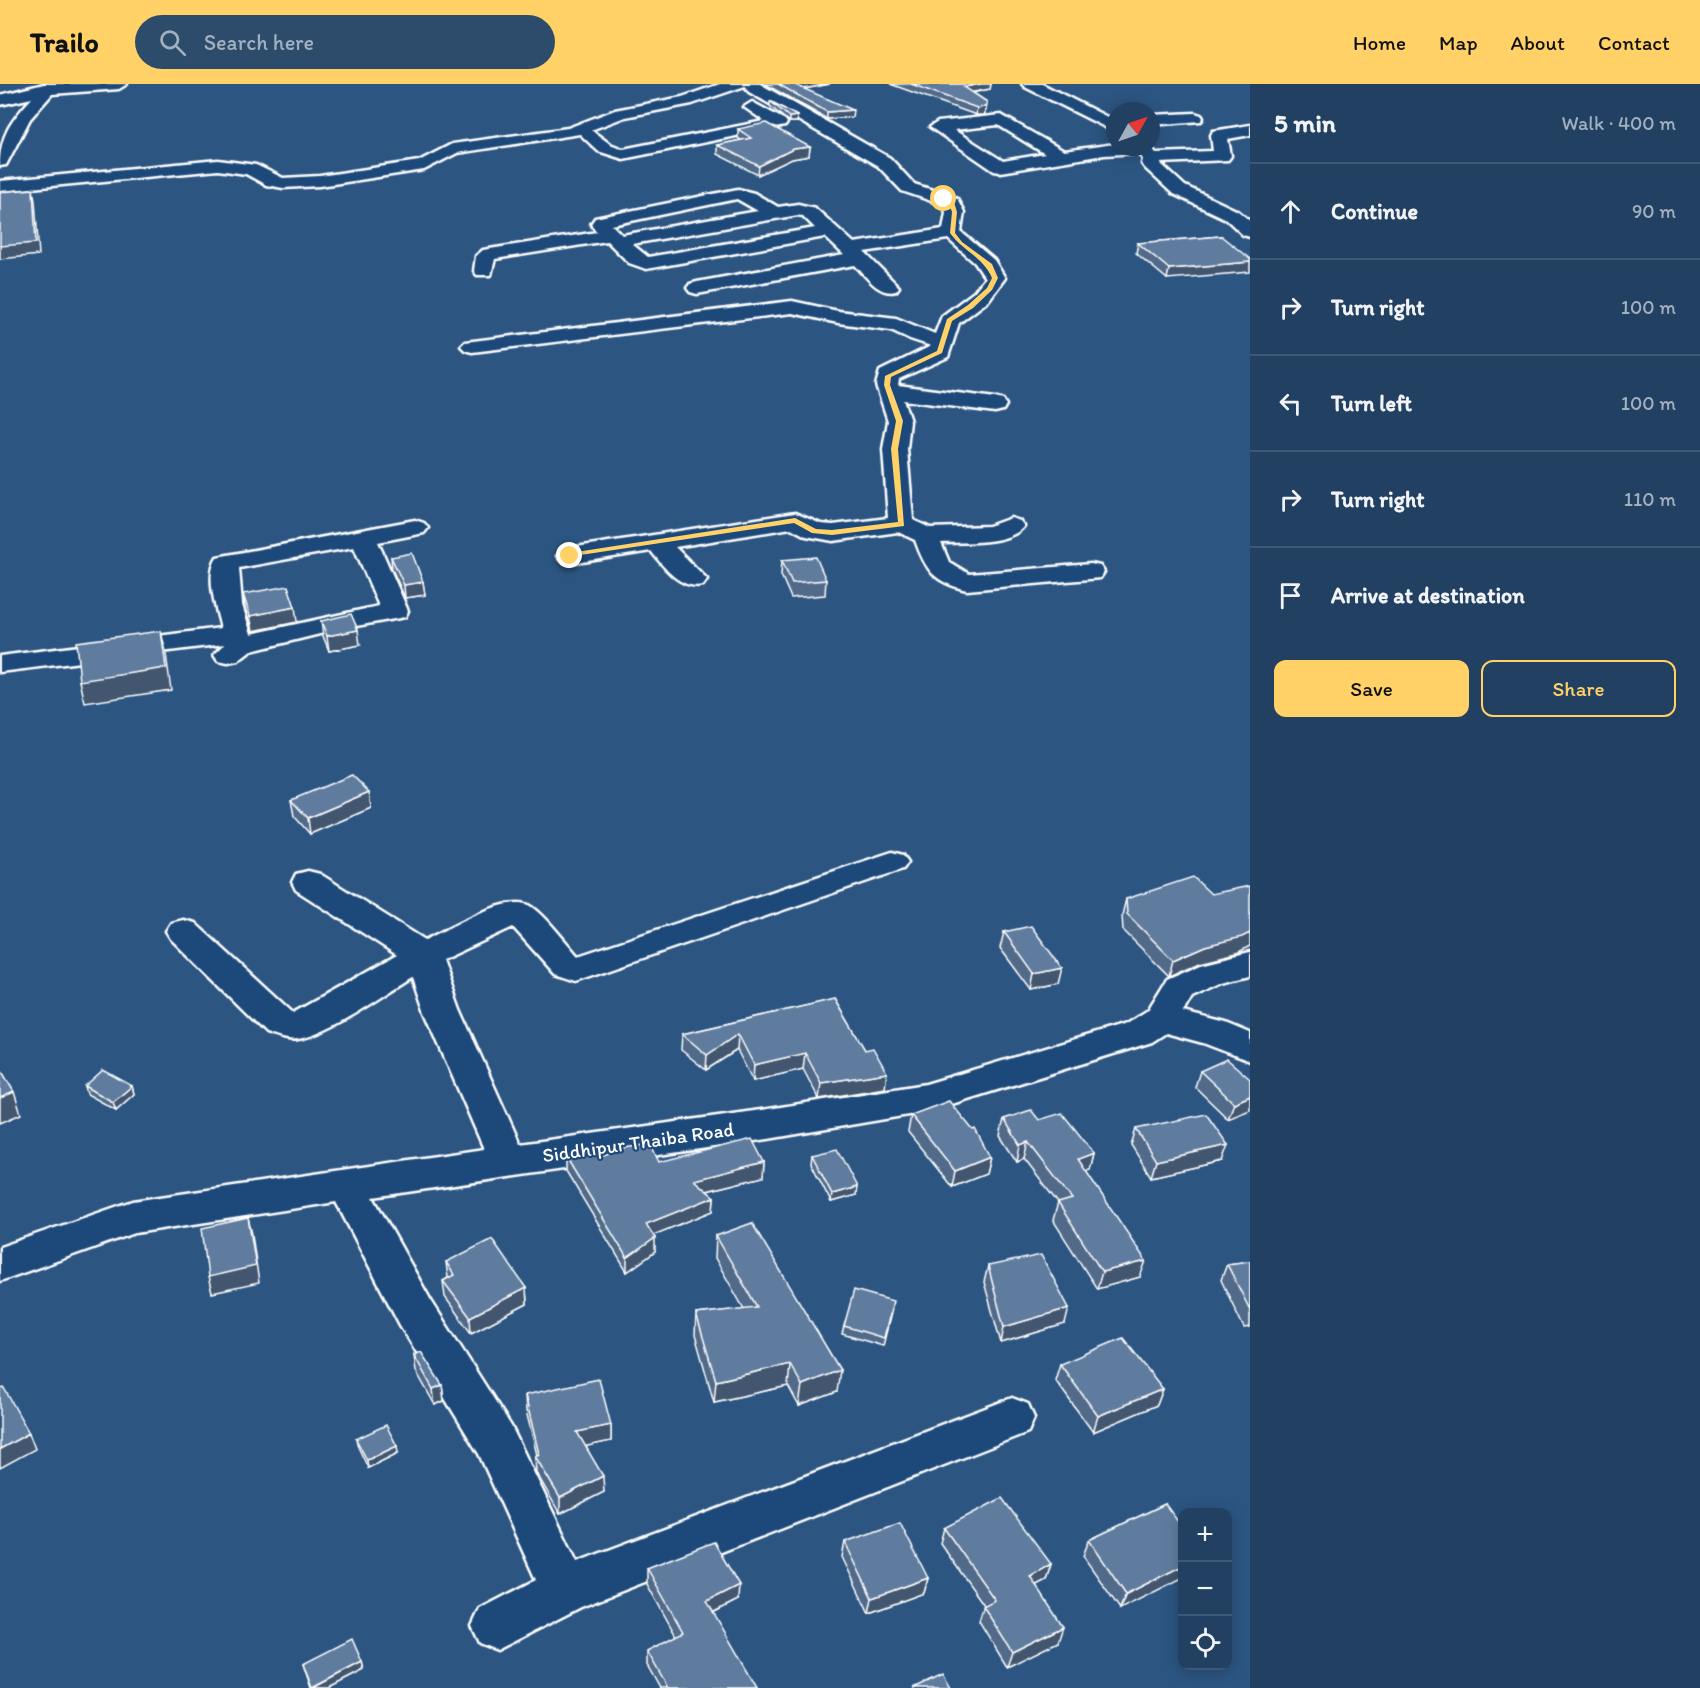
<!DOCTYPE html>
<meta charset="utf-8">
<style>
:root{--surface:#214062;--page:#2d4b6b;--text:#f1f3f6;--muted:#a2afbe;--line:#3e5977;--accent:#ffd166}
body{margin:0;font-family:Itim,sans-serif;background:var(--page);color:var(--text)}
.controls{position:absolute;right:18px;bottom:18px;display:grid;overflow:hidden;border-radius:12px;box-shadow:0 3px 15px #0003}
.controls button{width:54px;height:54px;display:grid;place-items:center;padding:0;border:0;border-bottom:2px solid var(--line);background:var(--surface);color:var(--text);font:30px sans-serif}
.compass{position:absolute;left:1106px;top:18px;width:54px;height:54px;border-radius:50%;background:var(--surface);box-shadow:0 3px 15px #0003;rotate:50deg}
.stop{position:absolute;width:18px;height:18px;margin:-14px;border:4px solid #ffd166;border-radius:50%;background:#fff}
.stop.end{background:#ffd166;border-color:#fff;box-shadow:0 2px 6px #0008}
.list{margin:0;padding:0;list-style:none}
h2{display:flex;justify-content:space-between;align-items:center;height:78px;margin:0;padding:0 24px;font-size:26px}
h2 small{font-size:20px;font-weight:400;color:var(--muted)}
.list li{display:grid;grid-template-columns:39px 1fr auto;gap:18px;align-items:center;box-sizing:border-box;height:96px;padding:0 24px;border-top:2px solid var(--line)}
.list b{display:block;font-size:22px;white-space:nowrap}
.list em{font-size:20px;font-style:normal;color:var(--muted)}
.actions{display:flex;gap:12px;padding:18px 24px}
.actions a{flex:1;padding:14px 0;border:2px solid var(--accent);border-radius:12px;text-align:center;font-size:21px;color:var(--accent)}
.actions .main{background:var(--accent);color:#111}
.icon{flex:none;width:33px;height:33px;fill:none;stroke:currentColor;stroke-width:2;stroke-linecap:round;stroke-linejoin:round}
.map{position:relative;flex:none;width:1250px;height:1604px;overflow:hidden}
header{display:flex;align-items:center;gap:36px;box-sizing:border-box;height:84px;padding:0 30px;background:var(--accent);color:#111}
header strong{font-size:28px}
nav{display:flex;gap:33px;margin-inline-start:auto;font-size:21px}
.search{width:420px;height:54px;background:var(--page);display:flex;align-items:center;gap:15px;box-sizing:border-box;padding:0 21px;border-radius:33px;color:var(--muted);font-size:22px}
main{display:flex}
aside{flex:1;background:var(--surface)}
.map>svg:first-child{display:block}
</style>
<header>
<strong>Trailo</strong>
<div class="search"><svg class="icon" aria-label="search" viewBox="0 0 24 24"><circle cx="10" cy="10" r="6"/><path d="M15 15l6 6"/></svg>Search here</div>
<nav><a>Home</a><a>Map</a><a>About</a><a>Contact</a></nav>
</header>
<main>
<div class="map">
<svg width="1250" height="1604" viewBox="0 0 1250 1604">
<rect width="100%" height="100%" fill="#2c5582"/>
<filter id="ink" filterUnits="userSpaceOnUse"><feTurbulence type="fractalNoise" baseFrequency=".0167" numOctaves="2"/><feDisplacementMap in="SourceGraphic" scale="12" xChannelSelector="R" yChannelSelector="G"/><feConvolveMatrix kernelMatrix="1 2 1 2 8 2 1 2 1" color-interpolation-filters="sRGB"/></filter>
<g filter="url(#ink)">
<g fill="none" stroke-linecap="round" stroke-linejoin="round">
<g stroke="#fff" stroke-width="5">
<g id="minor">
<path d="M44,0H127L119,5L52,10L30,35L6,81L0,82C0,51 11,37 32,14L0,21V11Z"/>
<path d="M720,0H760L890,74L914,100L957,114L964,128L961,148L994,176L1005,194L988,217L959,239L948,273L899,295L898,301L995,314L1003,316L1006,321L1003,326L995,328L903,316L910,337L907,365L913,436L930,444L989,442L1011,434L1020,437L1024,442C1010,461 963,458 941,459L949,478L969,490L1091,480L1100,482L1104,488L1100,494L967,506C934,498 926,487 915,456L898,448L833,457L806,452L791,444L675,463L707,495L703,501C680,506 664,483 651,467L570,480L561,477L557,472L561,467L570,464L795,429L821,440L833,441L888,434L883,365L888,337L876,301L880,287L931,262L910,255L891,246L838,239L792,229L472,268L465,266L461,262L465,258L792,217L838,227L896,234L935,250L942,232L974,208L985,194L975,179L948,155L864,168L899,203L896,207C879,212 866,192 855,181L697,210L690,208L687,204L690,200L697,198L844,171L825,153L646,185L629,179L607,157L495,175L491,191H477L474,187L476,172L483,166L597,148L591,140L595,134L738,105L754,109L778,123L798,120L815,124L854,159L943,145L946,128L943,121L902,107L878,82L749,8L745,2L692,20L625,33L591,46L610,60L623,65L764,37L744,23L752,18L785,36L787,39L785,42L623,75L598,67L580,50L457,69L424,86L320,102L283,104L266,101L246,90L218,86L0,107V97L218,76L256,81L283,94L320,92L419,77L452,60L568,44L615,26L682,13ZM737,115L758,127L622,151L612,141ZM798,131L803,132L815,144L648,173L632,160Z"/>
<path d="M1022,0H1042L1115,37V48L1025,3Z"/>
<path d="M1195,29L1201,31L1203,34L1201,37L1151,41V31Z"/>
<path d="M1001,31L1064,67L1115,60V63H1151L1156,69L1213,67L1211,51L1213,47L1250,41V51L1228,55L1231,72L1228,76L1160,79L1185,102L1238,127L1250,137V153L1243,151L1226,135L1173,110L1145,84L1142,80L1143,75L1138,69L1104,71L1000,88L994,87L930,43L938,38ZM998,41L1045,70L1003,77L954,46Z"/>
<path d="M415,436L424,439L428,444L424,449L378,458L408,527L405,533L340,545L251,567L238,577L228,579L218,577L214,571L225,560L0,588V572L221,544C216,525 205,491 217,473ZM354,463L379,522L251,550L242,521L239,484Z"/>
<path d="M892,768L903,771L908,778L903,785L576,897L555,890L513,843L442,876L460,926L520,1060L768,1025L926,1000L1126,940L1148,926L1167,895L1201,880L1250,868V892L1223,899L1192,913L1183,928L1226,939L1250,949V977L1203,959L1166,949L1152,958L926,1028L768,1055L373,1113L430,1215L511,1342L577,1478L1012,1314L1028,1320L1034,1334L1028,1348L581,1523L497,1566L480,1559L472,1542L480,1525L536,1496L479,1370L400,1241L336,1118L135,1149L0,1197V1163L133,1117L484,1065L424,926L413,893C383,911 331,950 298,955C288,957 276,952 266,949L171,855L166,847L171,839L183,836L195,839L293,929L397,871L296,806L292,798L296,790L308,787L320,790L425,856C448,845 506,810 529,821C542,827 567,860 578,872Z"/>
</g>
</g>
<use href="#minor" fill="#1f4a7a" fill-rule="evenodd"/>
</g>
<g fill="#516b89" stroke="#fff" stroke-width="1.5">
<path d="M765,0H830L804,5L852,33L827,35Z"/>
<path d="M890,0H991L990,5L973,9L987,18L986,26L984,31H976Z"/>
<path d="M770,17L797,32V38H789L770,22Z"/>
<path d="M738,45L810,63L809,72L792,75L758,91L717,70V61L741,56L738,54Z"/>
<path d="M1221,152L1167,195L1136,169L1138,159Z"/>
<path d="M391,473L423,498L425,511L405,514L392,485Z"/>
<path d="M782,476L826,496L825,511L791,514L781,491Z"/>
<path d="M243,510L297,538L253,547L245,524Z"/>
<path d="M321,537L360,561L329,567L323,552Z"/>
<path d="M291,716L371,724L310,750L294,732Z"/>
<path d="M1126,815L1237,869L1200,878L1169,892L1123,846L1122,831Z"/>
<path d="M1004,848L1058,900L1031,906L1000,864Z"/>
<path d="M835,915L865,966L885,1004L819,1015L803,985L753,997L737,966L706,986L681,966L682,950Z"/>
<path d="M1200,987L1250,995L1228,1035L1195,1003Z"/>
<path d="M85,1002H132L134,1010L116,1026L87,1010Z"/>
<path d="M911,1031L990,1073L986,1090L952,1103L908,1048Z"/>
<path d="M1004,1035L1039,1036L1094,1069L1090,1086L1086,1087L1140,1193L1097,1205L1053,1136L1058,1119L1024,1075L1017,1078L1000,1052Z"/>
<path d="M1136,1045L1222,1077L1151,1093L1131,1061Z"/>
<path d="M603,1071L659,1078H764L763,1093L707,1107L714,1113L713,1127L653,1151L655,1168L627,1188L566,1087V1073Z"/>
<path d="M812,1071L856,1111L831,1118L811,1079Z"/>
<path d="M716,1152L837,1308L799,1322L788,1302L714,1318L695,1251L696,1230L744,1225L715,1174Z"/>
<path d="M1250,1177V1243L1244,1244L1221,1196L1227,1180Z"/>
<path d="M446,1178L526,1204L527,1220L471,1249L445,1213L443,1197L448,1194Z"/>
<path d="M988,1182L1065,1240L1001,1259L984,1198Z"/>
<path d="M892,1225L883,1262L842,1250L844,1242Z"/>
<path d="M414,1271L442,1301L444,1317L435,1321L416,1287Z"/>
<path d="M1060,1280L1163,1305L1157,1321L1093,1348L1055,1296Z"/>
<path d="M525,1311L611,1341V1357L586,1362L604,1408L560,1430L536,1388L535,1372L537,1371L526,1327Z"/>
<path d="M356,1355L398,1369L368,1384L358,1363Z"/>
<path d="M1165,1420L1120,1525L1083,1472L1089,1456Z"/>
<path d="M944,1444L1051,1480L1046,1496L1036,1501L1058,1558L1007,1583L979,1537L984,1521L940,1459Z"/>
<path d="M845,1458L928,1494L924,1509L869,1529L842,1473Z"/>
<path d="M647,1484L738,1516L713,1529L757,1604H660L647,1581V1567L676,1552L647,1500Z"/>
<path d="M362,1578L364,1586L329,1604H311L303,1580Z"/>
</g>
<g fill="#42576f" stroke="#fff" stroke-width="1.5">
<path d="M792,0H830L792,7Z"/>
<path d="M981,0H991L990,5L963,10L964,3Z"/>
<path d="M987,18L986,26L984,31H976L977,24Z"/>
<path d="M853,26L852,33L827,35V28Z"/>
<path d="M797,32V38H789V33Z"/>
<path d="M810,63L809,72L792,75L758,91L759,82L793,65Z"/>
<path d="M33,105L35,116L39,171L0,175V162Z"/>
<path d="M1250,178V188L1167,195L1169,185Z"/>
<path d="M423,498L425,511L405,514L404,501Z"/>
<path d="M295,523L297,538L253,547L250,532Z"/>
<path d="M358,546L360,561L329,567L327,552Z"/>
<path d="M161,547L166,570L171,606L85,619L80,597Z"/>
<path d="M369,708L371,724L310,750L308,734Z"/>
<path d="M1250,849V862L1237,869L1200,878L1169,892L1173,876L1205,862Z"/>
<path d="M1062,884L1058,900L1031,906L1034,890Z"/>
<path d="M738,950L737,966L706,986L707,971Z"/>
<path d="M805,969L803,985L753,997L754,981Z"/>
<path d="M887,989L885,1004L819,1015L821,999Z"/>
<path d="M132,1002L134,1010L116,1026L113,1018Z"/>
<path d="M14,1008L21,1030L0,1039V1014Z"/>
<path d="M1250,1012V1026L1228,1035L1234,1019Z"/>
<path d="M1028,1058L1024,1075L1017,1078L1020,1061Z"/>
<path d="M1228,1061L1222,1077L1151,1093L1156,1077Z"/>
<path d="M1094,1069L1090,1086L1074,1091L1078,1075Z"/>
<path d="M990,1073L986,1090L952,1103L955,1087Z"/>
<path d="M764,1078L763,1093L694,1110V1096Z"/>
<path d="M857,1103L856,1111L831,1118L832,1110Z"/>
<path d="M714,1113L713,1127L646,1154V1140Z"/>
<path d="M248,1134L252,1150L259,1199L212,1209L208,1193Z"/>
<path d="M655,1154V1168L627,1188V1174Z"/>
<path d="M1146,1177L1140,1193L1097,1205L1102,1188Z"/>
<path d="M526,1204L527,1220L471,1249L470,1233Z"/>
<path d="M1069,1224L1065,1240L1001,1259L1004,1243Z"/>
<path d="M790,1280L788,1302L714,1318L716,1297Z"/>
<path d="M840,1286L837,1308L799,1322L802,1301Z"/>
<path d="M442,1301L444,1317L435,1321L433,1305Z"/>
<path d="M1163,1305L1157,1321L1093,1348L1098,1332Z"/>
<path d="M611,1341V1357L578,1364L577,1348Z"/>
<path d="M29,1349L35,1365L0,1384V1365Z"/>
<path d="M397,1362L398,1369L368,1384L367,1376Z"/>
<path d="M603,1392L604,1408L560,1430V1414Z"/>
<path d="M1051,1480L1046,1496L1025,1507L1030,1492Z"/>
<path d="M1182,1482V1494L1120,1525L1126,1510Z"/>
<path d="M928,1494L924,1509L869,1529L872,1514Z"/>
<path d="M739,1501L738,1516L706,1532L707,1517Z"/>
<path d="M1063,1543L1058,1558L1007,1583L1012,1568Z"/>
<path d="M362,1578L364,1586L329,1604H313Z"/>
</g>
<g fill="#5e7c9f" stroke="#fff" stroke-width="1.5">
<path d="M778,0H793L853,26L827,28Z"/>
<path d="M911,0H981L964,3L987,18L985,23L977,24Z"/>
<path d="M770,17L797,32L789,33Z"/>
<path d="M766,39L810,63L793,65L759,82L717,61L751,54L738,45Z"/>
<path d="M33,105L36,159L0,162V108Z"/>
<path d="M1221,152L1250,175V178L1169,185L1138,159Z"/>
<path d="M412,469L423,498L404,501L391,473Z"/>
<path d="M816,473L826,496L792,499L782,476Z"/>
<path d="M288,502L295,523L250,532L243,510Z"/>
<path d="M351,530L358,546L327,552L321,537Z"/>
<path d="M161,547L166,584L80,597L76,558Z"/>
<path d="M352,691L369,708L308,734L291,716Z"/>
<path d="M1193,793L1211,810L1250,802V849L1242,853L1205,862L1173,876L1127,830L1126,815Z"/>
<path d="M1031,842L1062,884L1034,890L1004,848Z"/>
<path d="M835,915L865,966L873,964L887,989L821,999L805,969L754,981L738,950L707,971L682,950Z"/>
<path d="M1227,975L1250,995V1012L1234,1019L1200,987Z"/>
<path d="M0,984L14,1008L0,1014Z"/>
<path d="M103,986L132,1002L113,1018L85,1002Z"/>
<path d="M949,1017L973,1046L975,1045L990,1073L955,1087L911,1031Z"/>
<path d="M1031,1026L1039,1036L1062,1029L1094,1069L1078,1075L1146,1177L1102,1188L1058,1119L1072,1115L1028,1058L1020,1061L1004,1035Z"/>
<path d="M1206,1030L1228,1061L1156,1077L1136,1045Z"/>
<path d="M752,1055L764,1078L694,1096L714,1113L646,1140L655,1154L627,1174L566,1073L601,1067L603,1071L624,1064L650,1060L659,1078Z"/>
<path d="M837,1065L857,1103L832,1110L812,1071Z"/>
<path d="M248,1134L256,1182L208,1193L202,1144Z"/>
<path d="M752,1139L840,1286L802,1301L790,1280L716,1297L696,1230L757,1223L716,1152Z"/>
<path d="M492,1155L526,1204L470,1233L443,1197L454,1191L446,1178Z"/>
<path d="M1041,1171L1069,1224L1004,1243L988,1182Z"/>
<path d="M1250,1177V1226L1227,1180Z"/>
<path d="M854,1206L893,1217L884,1254L844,1242Z"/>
<path d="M1123,1254L1163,1305L1098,1332L1060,1280Z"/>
<path d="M421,1268L442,1301L433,1305L414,1271Z"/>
<path d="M599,1295L611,1341L577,1348L603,1392L560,1414L535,1372L539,1370L525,1311Z"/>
<path d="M4,1304L29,1349L0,1365V1305Z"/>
<path d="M386,1341L397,1362L367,1376L356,1355Z"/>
<path d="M1002,1414L1051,1480L1030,1492L1063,1543L1012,1568L983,1522L995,1516L944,1444Z"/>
<path d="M1165,1420L1182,1443V1482L1126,1510L1089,1456Z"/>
<path d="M900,1439L928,1494L872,1514L845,1458Z"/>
<path d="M714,1458L739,1501L707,1517L757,1604H668L647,1567L683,1548L647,1484Z"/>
<path d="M352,1555L362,1578L312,1604L303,1580Z"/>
<path d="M943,1590L951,1604H914Z"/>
</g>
</g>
<path fill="#ffd166" d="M942,114L954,118L957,128L955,149L962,158L992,180L998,194L992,206L973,224L952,237L942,269L891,293L890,301L903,337L898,365L904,442L832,451L812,449L794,439L567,473V470L570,469L795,434L816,445L832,446L898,438L891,365L896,337L884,301L885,292L937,267L947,235L968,221L987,204L992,194C984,174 962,166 950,149L952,128L949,119L942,116Z"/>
<g text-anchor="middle" stroke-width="4.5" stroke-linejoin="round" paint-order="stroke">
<g font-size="20" fill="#fff" stroke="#1f4a7a">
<text transform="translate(638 1058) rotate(-8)" y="7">Siddhipur Thaiba Road</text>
</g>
</g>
</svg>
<div class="controls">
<button>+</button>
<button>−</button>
<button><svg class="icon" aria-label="locate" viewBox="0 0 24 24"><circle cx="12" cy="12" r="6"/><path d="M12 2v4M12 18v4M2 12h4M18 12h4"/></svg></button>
</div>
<svg class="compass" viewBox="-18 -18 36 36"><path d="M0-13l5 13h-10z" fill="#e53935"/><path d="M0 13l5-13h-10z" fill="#a2afbe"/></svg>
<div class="stop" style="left:944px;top:115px"></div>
<div class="stop end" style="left:570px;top:472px"></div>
</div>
<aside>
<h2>5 min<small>Walk · 400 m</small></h2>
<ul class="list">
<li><svg class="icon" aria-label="ahead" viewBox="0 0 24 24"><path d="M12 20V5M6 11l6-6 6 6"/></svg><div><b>Continue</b></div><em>90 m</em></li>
<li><svg class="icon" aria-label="right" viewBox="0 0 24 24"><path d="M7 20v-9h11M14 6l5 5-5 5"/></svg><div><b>Turn right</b></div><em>100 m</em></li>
<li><svg class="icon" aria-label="left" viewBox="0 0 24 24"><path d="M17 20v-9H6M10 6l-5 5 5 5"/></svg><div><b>Turn left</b></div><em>100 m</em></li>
<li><svg class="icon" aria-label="right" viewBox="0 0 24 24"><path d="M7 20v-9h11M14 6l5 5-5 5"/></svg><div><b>Turn right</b></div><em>110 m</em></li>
<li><svg class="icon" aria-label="arrive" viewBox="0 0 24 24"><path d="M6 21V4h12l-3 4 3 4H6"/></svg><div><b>Arrive at destination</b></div></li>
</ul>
<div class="actions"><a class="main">Save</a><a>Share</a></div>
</aside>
</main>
